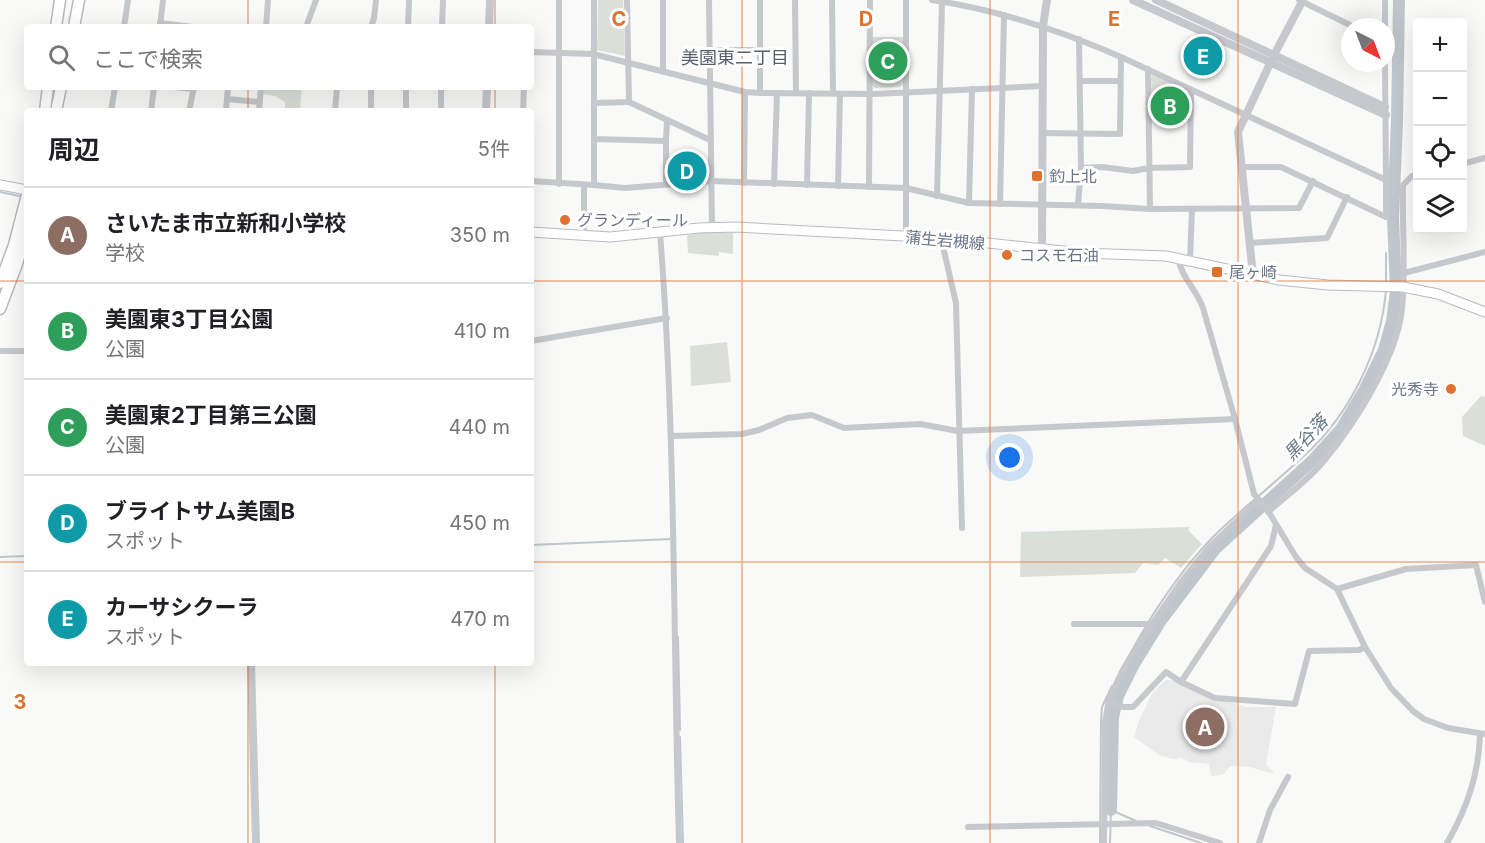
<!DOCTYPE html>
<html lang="ja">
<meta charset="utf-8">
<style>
:root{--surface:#fff;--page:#f2f2f2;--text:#202124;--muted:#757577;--line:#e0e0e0;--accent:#d93025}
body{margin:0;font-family:Inter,"Noto Sans JP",sans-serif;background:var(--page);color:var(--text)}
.controls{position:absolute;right:18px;top:18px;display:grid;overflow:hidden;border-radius:6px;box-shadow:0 6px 24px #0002}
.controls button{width:54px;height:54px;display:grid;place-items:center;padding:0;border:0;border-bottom:2px solid var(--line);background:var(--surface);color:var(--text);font:30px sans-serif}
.compass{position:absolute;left:1341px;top:18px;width:54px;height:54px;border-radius:50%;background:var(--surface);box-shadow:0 6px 24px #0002;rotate:138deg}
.you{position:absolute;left:1010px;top:458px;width:21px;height:21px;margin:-15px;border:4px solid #fff;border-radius:50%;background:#1a73e8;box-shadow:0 0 0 9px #1a73e833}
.badge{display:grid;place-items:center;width:39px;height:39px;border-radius:50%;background:var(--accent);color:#fff;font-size:20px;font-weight:700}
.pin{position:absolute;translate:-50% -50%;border:3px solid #fff;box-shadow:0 2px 6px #0006}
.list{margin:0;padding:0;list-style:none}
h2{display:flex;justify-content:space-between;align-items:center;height:78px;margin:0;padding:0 24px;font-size:26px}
h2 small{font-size:20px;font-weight:400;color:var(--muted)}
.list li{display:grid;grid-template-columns:39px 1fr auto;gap:18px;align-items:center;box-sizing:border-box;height:96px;padding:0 24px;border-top:2px solid var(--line)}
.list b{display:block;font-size:22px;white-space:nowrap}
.list p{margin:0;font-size:20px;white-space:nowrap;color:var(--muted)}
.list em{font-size:20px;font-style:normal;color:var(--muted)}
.icon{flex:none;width:33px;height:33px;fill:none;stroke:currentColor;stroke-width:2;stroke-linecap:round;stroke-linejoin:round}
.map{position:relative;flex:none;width:1485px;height:843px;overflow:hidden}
.search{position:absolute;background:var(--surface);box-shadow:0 6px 24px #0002;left:24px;top:24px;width:510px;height:66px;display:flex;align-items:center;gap:15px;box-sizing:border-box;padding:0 21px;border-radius:6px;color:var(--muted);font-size:22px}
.panel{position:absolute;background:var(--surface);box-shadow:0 6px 24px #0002;left:24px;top:108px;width:510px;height:558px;border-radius:6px}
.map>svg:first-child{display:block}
</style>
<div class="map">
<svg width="1485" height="843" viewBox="0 0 1485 843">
<rect width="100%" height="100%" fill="#f9f9f7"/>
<path fill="#eaeaea" d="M1166,680H1173L1200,693L1246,707H1276L1266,764L1275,774L1250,767L1230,766L1223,775L1211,776L1209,764L1189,762L1181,758L1173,759L1159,755L1134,737L1140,718L1153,692Z"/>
<g fill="#dae0d8">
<path d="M598,0H623L625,56L597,50Z"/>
<path d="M872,37H903V85L900,87L874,88L872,85Z"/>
<path d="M1153,75L1187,91V120L1153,122L1151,77Z"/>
<path d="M264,87H302L300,111H285V102L275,96L263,94Z"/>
<path d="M711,232L733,233V254L719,252V256L688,253L687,235Z"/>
<path d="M727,342L731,382L691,386L690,346Z"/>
<path d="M1481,396L1485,397V446L1463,436L1462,417Z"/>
<path d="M1190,527L1188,530L1202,544L1181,568L1165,558L1158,565L1143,563L1135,573L1020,577L1021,532Z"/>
</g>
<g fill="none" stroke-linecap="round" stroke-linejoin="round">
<g stroke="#bfc7cd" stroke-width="2">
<path d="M0,192L24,197"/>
<path d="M1386,284V253"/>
<path d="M531,545L672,539"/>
<path d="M0,557L27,556"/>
<path d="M1149,621C1169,589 1192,557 1219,531C1247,505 1277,481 1305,455C1350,414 1381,351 1386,290"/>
<path d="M678,637L680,730"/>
<path d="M1119,673L1146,626"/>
<path d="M680,737L683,843"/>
<path d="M1150,826L1201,843"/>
<path d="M1100,843L1101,722L1102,707L1112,686"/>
<path d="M1110,843L1111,810L1136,821"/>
</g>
<path stroke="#bfc7cd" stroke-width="12" d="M1111,810L1113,717L1118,696L1134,664L1160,622L1216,548L1312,461L1341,429L1365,389L1384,350L1392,321L1396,291L1393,218L1397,121L1399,0"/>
<g stroke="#b7bbc1" stroke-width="11">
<g id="secondary">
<path d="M0,185L27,190"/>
<path d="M531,232L610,237L699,228L736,227L941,238L1082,253L1166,256L1279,280L1328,285L1403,287L1438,294L1485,312"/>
</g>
</g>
<g stroke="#b8babe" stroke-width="13">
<g id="trunk">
<path d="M56,27L60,0"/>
<path d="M74,27L79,0"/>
<path d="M45,111L48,87"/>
<path d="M56,111L61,87"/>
<path d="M0,283L14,245L27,195"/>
<path d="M0,309L17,264L27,229"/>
</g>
</g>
<g stroke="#c5c8cc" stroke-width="6">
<path d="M559,0V184"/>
<path d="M627,0L629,102L594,103V139L666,141L667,120"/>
<path d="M663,0V70"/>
<path d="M709,0L712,227"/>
<path d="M760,0V93"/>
<path d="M795,0L796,93"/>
<path d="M832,0L833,93"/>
<path d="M932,0C998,10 1060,30 1121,57L1386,180V217L1281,167H1242"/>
<path d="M1299,0L1354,27"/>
<path d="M1385,0V27"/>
<path d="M160,23L193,27"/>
<path d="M160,26L163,0"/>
<path d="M124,27L128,0"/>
<path d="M266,27L268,0"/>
<path d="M306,27L316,0"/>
<path d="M371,27L374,18L376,0"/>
<path d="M408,27L409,0"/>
<path d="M442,27L443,0"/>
<path d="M710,50H760"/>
<path d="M531,52L593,54L745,92L760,93L874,94L1042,86"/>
<path d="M1385,63L1386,180"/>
<path d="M1148,69L1150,209"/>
<path d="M1081,81H1120"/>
<path d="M173,87L194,89"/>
<path d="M343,87H373"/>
<path d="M406,87V111"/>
<path d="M441,87V111"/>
<path d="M227,99L259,102"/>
<path d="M629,102L710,140"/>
<path d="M594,103V0"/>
<path d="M111,111L115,87"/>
<path d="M151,111L154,87"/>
<path d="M189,111L194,87"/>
<path d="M226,111L228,87"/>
<path d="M259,111L261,87"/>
<path d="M335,111L337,87"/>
<path d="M371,111V87"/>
<path d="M523,111L524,87"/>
<path d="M1042,133L1120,134L1121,57"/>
<path d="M666,141V183"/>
<path d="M1462,164L1485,158"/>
<path d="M1081,168L1102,167L1133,171L1149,168L1190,167L1191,90"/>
<path d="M531,181L594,185V139"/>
<path d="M744,183L745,92"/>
<path d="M774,184L777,93"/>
<path d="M594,185L625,188L711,181L906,188L969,203L1102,206L1150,209L1299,208L1313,181"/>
<path d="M807,185L809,93"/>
<path d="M838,186L840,94"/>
<path d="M869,187L870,0"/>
<path d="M937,196L942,2"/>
<path d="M969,203L972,89"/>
<path d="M1000,204L1004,15"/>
<path d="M1078,205L1081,168L1079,39"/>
<path d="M660,233C676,436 673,640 679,843"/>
<path d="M906,236V0"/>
<path d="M584,237V185"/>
<path d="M941,238L956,303L962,528"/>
<path d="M1250,243L1327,238L1347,197"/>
<path d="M1178,258C1181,277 1197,290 1203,308L1235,419L1254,494L1267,509L1296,557L1305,568L1337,589L1365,647L1391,688L1413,711L1424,719L1448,728L1485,734"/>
<path d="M1190,260L1192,209"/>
<path d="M1404,273L1485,252"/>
<path d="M531,341L667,318"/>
<path d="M0,351H27"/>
<path d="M671,436L742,434L759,430L787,418L812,415L844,428L920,424L958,431L1235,419"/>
<path d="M1268,512C1286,496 1307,481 1323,462C1354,425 1397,358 1402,309C1406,268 1402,226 1403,185L1412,176L1418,175"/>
<path d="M1337,589L1406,569L1476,565L1485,602"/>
<path d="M1074,624H1152"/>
<path d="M1181,682L1271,546L1276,525"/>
<path d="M1109,700L1123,707H1133L1166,672L1181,682L1215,698L1295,704L1309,651L1359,650L1365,647"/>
<path d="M968,827L1156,823L1220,843"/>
<path d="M1104,843L1105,722L1109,700L1119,678L1144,636L1181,582L1208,548L1259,500"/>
<path d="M1259,843L1270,810L1288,777"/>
<path d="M1447,843C1467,808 1479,774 1480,734"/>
</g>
<g stroke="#c5c8cc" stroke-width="8">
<path d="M1133,0L1386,115"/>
<path d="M1156,0L1385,107"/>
<path d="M489,27L490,0"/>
<path d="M486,111L487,87"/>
<path d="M1042,250L1043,26L1047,0"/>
<path d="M1253,275L1238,132L1274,55L1303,0"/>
<path d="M251,663L256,843"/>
</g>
<use href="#secondary" stroke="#fff" stroke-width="9"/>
<use href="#trunk" stroke="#fff" stroke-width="10"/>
</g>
<path fill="none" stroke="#df7130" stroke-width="1.5" stroke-opacity="0.55" d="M248,0V27M495,0V27M742,0V843M990,0V843M1238,0V843M248,87V111M495,87V111M0,281H27M531,281H1485M0,562H27M531,562H1485M248,663V843M495,663V843"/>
<g fill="#df7130" stroke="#fff" stroke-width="2">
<rect x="1031" y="170" width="12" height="12" rx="3"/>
<circle cx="565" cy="220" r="6"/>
<circle cx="1007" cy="255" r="6"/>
<rect x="1211" y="266" width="12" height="12" rx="3"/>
<circle cx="1451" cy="389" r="6"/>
</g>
<g text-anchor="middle" stroke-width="6" stroke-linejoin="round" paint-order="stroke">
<g font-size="16" fill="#697587" stroke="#fff" text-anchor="start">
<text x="1049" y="182">釣上北</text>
<text x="577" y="226">グランディール</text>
<text x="1019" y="261">コスモ石油</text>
<text x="1229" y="278">尾ヶ崎</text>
<text x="1439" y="395" text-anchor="end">光秀寺</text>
</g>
<g font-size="16" fill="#697587" stroke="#fff">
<text transform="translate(945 240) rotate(5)" y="6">蒲生岩槻線</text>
</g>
<g font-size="18" fill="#56606c" stroke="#fff">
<text x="735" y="64">美園東二丁目</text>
</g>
<g font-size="18" font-style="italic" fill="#657682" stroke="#fff">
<text transform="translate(1306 438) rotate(-47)" y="6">黒谷落</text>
</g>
</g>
<g font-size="20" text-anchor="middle" font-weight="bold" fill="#df7130" stroke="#fff" stroke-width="6" stroke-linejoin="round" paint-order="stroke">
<text x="619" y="26">C</text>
<text x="866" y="26">D</text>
<text x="1114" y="26">E</text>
<text x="20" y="709">3</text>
</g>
</svg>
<div class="controls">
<button>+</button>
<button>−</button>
<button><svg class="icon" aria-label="locate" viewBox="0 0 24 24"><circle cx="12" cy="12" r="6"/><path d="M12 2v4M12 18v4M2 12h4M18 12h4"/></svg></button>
<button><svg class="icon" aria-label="layers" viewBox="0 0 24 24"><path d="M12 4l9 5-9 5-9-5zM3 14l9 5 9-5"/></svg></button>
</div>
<svg class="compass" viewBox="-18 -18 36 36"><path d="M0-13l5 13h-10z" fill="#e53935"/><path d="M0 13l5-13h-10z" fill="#757577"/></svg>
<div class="you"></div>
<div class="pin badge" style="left:1205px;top:727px;background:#8d6e63">A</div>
<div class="pin badge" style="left:1170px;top:106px;background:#2e9e5b">B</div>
<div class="pin badge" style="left:888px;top:61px;background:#2e9e5b">C</div>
<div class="pin badge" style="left:687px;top:171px;background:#0f9aa8">D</div>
<div class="pin badge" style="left:1203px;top:56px;background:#0f9aa8">E</div>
<div class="search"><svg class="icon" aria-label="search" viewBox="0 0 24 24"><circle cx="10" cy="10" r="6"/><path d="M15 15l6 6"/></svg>ここで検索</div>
<section class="panel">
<h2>周辺<small>5件</small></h2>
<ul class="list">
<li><span class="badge" style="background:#8d6e63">A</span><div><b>さいたま市立新和小学校</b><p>学校</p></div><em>350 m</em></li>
<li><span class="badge" style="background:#2e9e5b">B</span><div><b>美園東3丁目公園</b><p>公園</p></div><em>410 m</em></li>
<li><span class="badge" style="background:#2e9e5b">C</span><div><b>美園東2丁目第三公園</b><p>公園</p></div><em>440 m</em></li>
<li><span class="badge" style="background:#0f9aa8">D</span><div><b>ブライトサム美園B</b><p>スポット</p></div><em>450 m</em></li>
<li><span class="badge" style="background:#0f9aa8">E</span><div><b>カーサシクーラ</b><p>スポット</p></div><em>470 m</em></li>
</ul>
</section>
</div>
